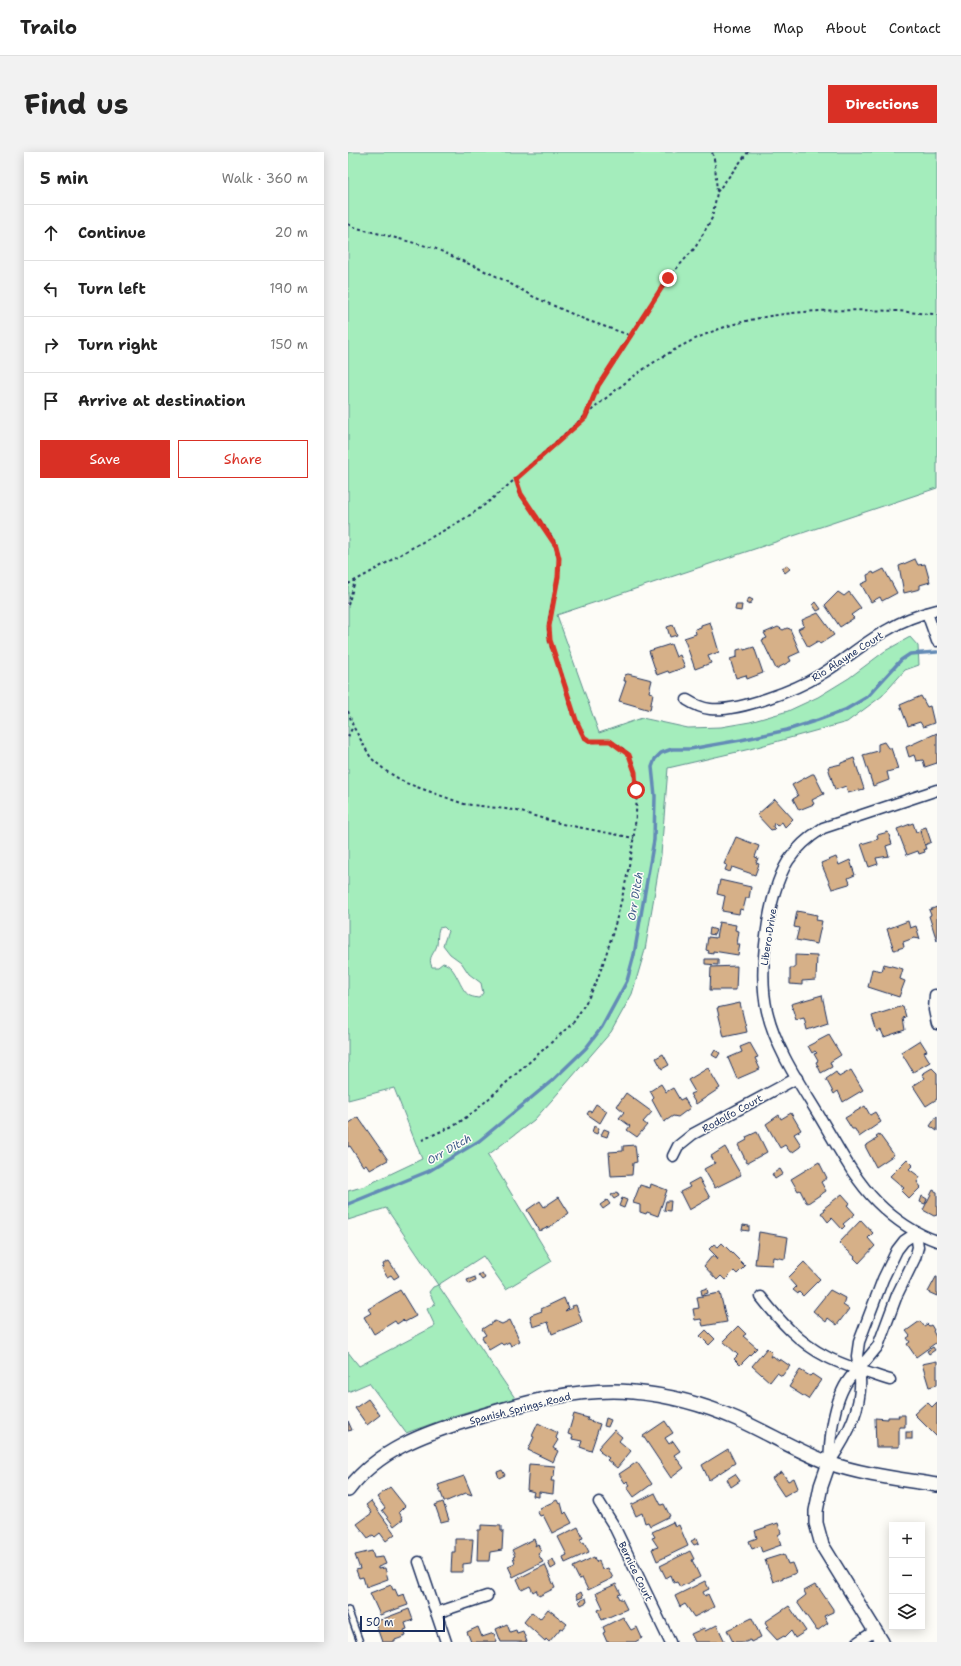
<!DOCTYPE html>
<meta charset="utf-8">
<style>
:root{--surface:#fff;--page:#f2f2f2;--text:#222;--muted:#767676;--line:#e0e0e0;--accent:#d93025}
body{margin:0;font-family:"Shantell Sans",sans-serif;background:var(--page);color:var(--text)}
.controls{position:absolute;right:12px;bottom:12px;display:grid;overflow:hidden;border-radius:0px;box-shadow:0 2px 10px #0003}
.controls button{width:36px;height:36px;display:grid;place-items:center;padding:0;border:0;border-bottom:1px solid var(--line);background:var(--surface);color:var(--text);font:20px sans-serif}
.scale{position:absolute;left:12px;bottom:10px;width:85px;box-sizing:border-box;padding-left:4px;border:2px solid #1b2f5e;border-top:0;font-size:11px;line-height:14px;white-space:nowrap;color:#1b2f5e;-webkit-text-stroke:3px #fdfcf7;paint-order:stroke}
.stop{position:absolute;width:12px;height:12px;margin:-9px;border:3px solid #d93025;border-radius:50%;background:#fff}
.stop.end{background:#d93025;border-color:#fff;box-shadow:0 1px 4px #0008}
.list{margin:0;padding:0;list-style:none}
h2{display:flex;justify-content:space-between;align-items:center;height:52px;margin:0;padding:0 16px;font-size:17px}
h2 small{font-size:13px;font-weight:400;color:var(--muted)}
.list li{display:grid;grid-template-columns:26px 1fr auto;gap:12px;align-items:center;box-sizing:border-box;height:56px;padding:0 16px;border-top:1px solid var(--line)}
.list b{display:block;font-size:15px;white-space:nowrap}
.list em{font-size:13px;font-style:normal;color:var(--muted)}
.actions{display:flex;gap:8px;padding:12px 16px}
.actions a{flex:1;padding:9px 0;border:1px solid var(--accent);border-radius:0px;text-align:center;font-size:14px;color:var(--accent)}
.actions .main{background:var(--accent);color:#fff}
.icon{flex:none;width:22px;height:22px;fill:none;stroke:currentColor;stroke-width:2;stroke-linecap:round;stroke-linejoin:round}
.map{position:relative;flex:none;width:589px;height:1490px;overflow:hidden;border-radius:0px}
header{display:flex;align-items:center;gap:24px;box-sizing:border-box;height:56px;padding:0 20px;background:var(--surface);border-bottom:1px solid var(--line)}
header strong{font-size:19px}
nav{display:flex;gap:22px;margin-inline-start:auto;font-size:14px}
.intro{display:flex;align-items:center;justify-content:space-between;box-sizing:border-box;height:96px;padding:0 24px}
h1{margin:0;font-size:28px}
.button{padding:10px 18px;border-radius:0px;background:var(--accent);color:#fff;font-size:14px;font-weight:700}
main{display:flex;gap:24px;padding:0 24px}
aside{flex:1;background:var(--surface);border-radius:0px;box-shadow:0 2px 10px #0003}
.map>svg:first-child{display:block}
</style>
<header>
<strong>Trailo</strong>
<nav><a>Home</a><a>Map</a><a>About</a><a>Contact</a></nav>
</header>
<div class="intro"><h1>Find us</h1><a class="button">Directions</a></div>
<main>
<aside>
<h2>5 min<small>Walk · 360 m</small></h2>
<ul class="list">
<li><svg class="icon" aria-label="ahead" viewBox="0 0 24 24"><path d="M12 20V5M6 11l6-6 6 6"/></svg><div><b>Continue</b></div><em>20 m</em></li>
<li><svg class="icon" aria-label="left" viewBox="0 0 24 24"><path d="M17 20v-9H6M10 6l-5 5 5 5"/></svg><div><b>Turn left</b></div><em>190 m</em></li>
<li><svg class="icon" aria-label="right" viewBox="0 0 24 24"><path d="M7 20v-9h11M14 6l5 5-5 5"/></svg><div><b>Turn right</b></div><em>150 m</em></li>
<li><svg class="icon" aria-label="arrive" viewBox="0 0 24 24"><path d="M6 21V4h12l-3 4 3 4H6"/></svg><div><b>Arrive at destination</b></div></li>
</ul>
<div class="actions"><a class="main">Save</a><a>Share</a></div>
</aside>
<div class="map">
<svg width="589" height="1490" viewBox="0 0 589 1490">
<rect width="100%" height="100%" fill="#fdfcf7"/>
<filter id="ink" filterUnits="userSpaceOnUse"><feTurbulence type="fractalNoise" baseFrequency=".025" numOctaves="2"/><feDisplacementMap in="SourceGraphic" scale="8" xChannelSelector="R" yChannelSelector="G"/><feConvolveMatrix kernelMatrix="1 2 1 2 8 2 1 2 1" color-interpolation-filters="sRGB"/></filter>
<g filter="url(#ink)">
<path fill="#a4edbc" stroke="#608e8d" fill-rule="evenodd" d="M0,0H589V336L209,463L251,581L294,566L340,576L373,575L402,570L440,559L470,545L501,526L537,499L562,485L570,494L571,513L557,518L534,544L499,570L402,597L320,616L313,703L297,798L284,842L263,880L204,948L186,968L140,1003L204,1109L158,1137L135,1104L90,1133L167,1246L108,1263L58,1281L21,1231L0,1240V1200L11,1214L87,1174L79,1157L87,1152L81,1140L85,1135L90,1133L38,1056L0,1068V1039L17,1034L74,1007L46,936L0,948ZM96,775L100,779L95,793L102,802L113,810L121,822L133,831L135,841L131,846C129,846 125,845 122,844C111,838 109,814 95,811L90,815H84C79,805 87,801 89,793C90,787 89,782 91,776Z"/>
<g fill="none" stroke-linecap="round" stroke-linejoin="round">
<path stroke="#638bb6" stroke-width="3.5" d="M0,1052L81,1019L131,989L206,927L238,896L254,875L279,829L286,803L306,688L307,644L304,615L307,607L313,601L324,597H342L393,588L439,578L470,568L497,558L519,545L553,508L562,502L589,500"/>
</g>
<g fill="#d6b088" stroke="#1b2f5e">
<path d="M567,407L570,413L577,412L582,430L572,433V437L556,441L551,414Z"/>
<path d="M439,413L442,417L437,421L434,416Z"/>
<path d="M536,417L549,441L534,449L532,445L523,450L513,432L520,429L519,423L525,420L526,422Z"/>
<path d="M490,440L496,444L501,440L513,456L503,463L506,466L492,475L477,453Z"/>
<path d="M401,446L405,448L401,453L398,451Z"/>
<path d="M468,450L473,457L469,459L465,453Z"/>
<path d="M388,453H394L393,459L387,458Z"/>
<path d="M470,461L486,483L472,492L470,489L460,495L450,477L456,474L454,468Z"/>
<path d="M362,470L371,500L360,504L363,511L347,517L336,486L348,482L347,477L353,475V473Z"/>
<path d="M325,473L329,483L322,485L319,475Z"/>
<path d="M430,475L435,478L439,476L442,477L452,500L441,505L443,509L428,517L414,488L419,486L416,481Z"/>
<path d="M323,492L328,505L332,503L337,515L321,521L320,519L309,523L301,499Z"/>
<path d="M406,495L415,521L399,527L398,523L388,526L382,507L389,505V498L396,496V498Z"/>
<path d="M280,522L304,528L301,540L305,541L302,558L271,549L278,529H276L277,523Z"/>
<path d="M573,544L579,555L582,554L586,571L575,575L572,570L560,574L552,553Z"/>
<path d="M589,581V611L577,615L575,608L568,609L566,603L561,605L558,595Z"/>
<path d="M536,590L540,596H543L550,617L539,620L541,628L525,634L515,603L530,599V592Z"/>
<path d="M506,606L516,637L500,641L498,634L487,638L480,615L493,612V611Z"/>
<path d="M464,622H466L476,642L464,648L466,652L451,658L445,647L450,644L444,633Z"/>
<path d="M427,647L445,667L437,675L434,670L429,674L426,671L425,675L427,677L423,678L409,663Z"/>
<path d="M565,671L568,680L572,679L578,697H576L577,700L571,702L570,699L559,703L549,677Z"/>
<path d="M578,675L583,690L577,693L572,677Z"/>
<path d="M540,680L544,692L538,694L541,704L528,706L530,712L521,715L513,692L530,687L529,683Z"/>
<path d="M388,685L411,694L407,705L410,706L408,711L411,712L407,723L384,715L382,720L377,718L379,713L376,712Z"/>
<path d="M488,705L491,713L502,708L507,723L500,726L502,731L501,732L484,737L473,711Z"/>
<path d="M372,728L403,735L401,746H398L395,758L392,757L391,762L374,759L377,744L369,742Z"/>
<path d="M589,755V789L581,764L583,763L581,758Z"/>
<path d="M449,759L469,763L468,768L474,769L469,792L448,788L451,776L446,775Z"/>
<path d="M560,769L562,776L568,774L572,787L566,786L555,790L556,795L546,798L539,777Z"/>
<path d="M371,770L388,773L387,778L391,779L389,792H392L390,803L365,799V802L360,801L361,799L358,798L360,785L368,786Z"/>
<path d="M362,776L368,778L366,783L361,782Z"/>
<path d="M447,803L469,804L468,828L454,829V833L442,832V816H447Z"/>
<path d="M357,807H370V813L357,812Z"/>
<path d="M536,812L555,817L552,827L557,829L551,845L520,835L524,817L534,819Z"/>
<path d="M389,814L388,838H362L363,815Z"/>
<path d="M474,843L480,871L459,878L456,866L448,868L443,852Z"/>
<path d="M392,851L399,880L376,885L369,856Z"/>
<path d="M555,854L558,865L555,866L557,878L536,885L533,878L529,880L524,864Z"/>
<path d="M481,883L493,903L482,910L484,915L473,921L468,910L470,909L466,902L469,901L467,899L464,901L460,894Z"/>
<path d="M572,888L579,899L576,900L582,910L565,920L553,900Z"/>
<path d="M402,891L410,905L407,906L412,917L389,927L380,906L394,900L392,895Z"/>
<path d="M367,898L372,901L369,906L364,903Z"/>
<path d="M315,902L321,913L314,917L308,906Z"/>
<path d="M360,916L372,936L348,952L342,942L347,940L340,928Z"/>
<path d="M584,916L589,921V947L578,954L565,934L577,926L574,922Z"/>
<path d="M503,918L515,938L495,950L490,939L486,942L478,927L488,920L491,925Z"/>
<path d="M313,932L318,940L325,936L332,948L336,946L342,956L330,965L325,964L316,970L304,948L306,946L302,939Z"/>
<path d="M278,941L304,960L295,970L299,973L289,985L279,978L282,974L271,966L276,960L269,954Z"/>
<path d="M248,952L259,959L252,971L239,962L241,959L243,960Z"/>
<path d="M517,954L522,963L527,960L533,970L511,985L507,977H504L497,966Z"/>
<path d="M443,961L453,978L446,982L453,993L452,995L445,1000H442L437,993L432,996L418,972L431,963L433,967Z"/>
<path d="M589,964V979L582,974Z"/>
<path d="M10,965L40,1008L22,1018L18,1012L15,1014L2,994L0,995V972Z"/>
<path d="M246,974L251,976L249,982L244,980Z"/>
<path d="M256,977L261,979L259,985L253,983Z"/>
<path d="M409,980L419,1000L399,1011L390,993L399,988L398,985Z"/>
<path d="M531,982L546,1003L528,1015L517,994L530,986L528,984Z"/>
<path d="M287,993L289,1010L285,1011L284,1023L263,1024L261,1000L275,999V994Z"/>
<path d="M377,995L393,1023L367,1036L356,1017L367,1011L363,1004Z"/>
<path d="M559,1007L565,1013L561,1017L572,1025L569,1030L573,1035L561,1047L553,1039L556,1036L542,1024Z"/>
<path d="M471,1010L479,1026L473,1030L478,1039L460,1051L458,1050L452,1038L450,1039L443,1027Z"/>
<path d="M432,1017L435,1022L427,1027L424,1022Z"/>
<path d="M351,1026L362,1046L341,1058L332,1040L342,1035L340,1032Z"/>
<path d="M303,1032L319,1038L310,1064L299,1060L298,1062L292,1060V1053L285,1051L292,1033L302,1036Z"/>
<path d="M585,1038L589,1040V1063L586,1064L575,1058Z"/>
<path d="M269,1040L271,1044L266,1047L263,1043Z"/>
<path d="M494,1042L502,1051L499,1053L507,1062L495,1072L497,1074L494,1077L484,1066L480,1070L473,1061L477,1058L476,1056Z"/>
<path d="M574,1044L579,1047L577,1052L572,1050Z"/>
<path d="M211,1045L221,1061L203,1074L192,1079L179,1058L192,1049L196,1055Z"/>
<path d="M274,1046L279,1048L276,1056L271,1054Z"/>
<path d="M259,1048L262,1052L255,1057L252,1053Z"/>
<path d="M318,1049H323L322,1059L316,1058Z"/>
<path d="M513,1068L525,1081L520,1086L527,1094L511,1111L506,1106L507,1105L491,1091Z"/>
<path d="M395,1073L401,1074V1079L394,1078Z"/>
<path d="M411,1080L440,1085L437,1107L425,1105L424,1113L407,1112Z"/>
<path d="M374,1091L397,1114L389,1122L386,1119L377,1128L373,1124L369,1128L356,1114L365,1103L369,1108L370,1106L361,1097L366,1092L370,1095Z"/>
<path d="M41,1109L51,1124L46,1127L43,1123L39,1125L34,1116L36,1115L35,1112Z"/>
<path d="M456,1110L472,1127L455,1144L451,1140L450,1142L445,1138L448,1135L440,1126Z"/>
<path d="M134,1121L137,1126L134,1128L130,1123Z"/>
<path d="M127,1125L128,1129L121,1132L119,1128Z"/>
<path d="M588,1125H589V1144L580,1140Z"/>
<path d="M359,1136L360,1141L354,1143L353,1138Z"/>
<path d="M52,1138L68,1164L57,1170L55,1168L49,1172L47,1169L26,1182L16,1165L23,1161L20,1157Z"/>
<path d="M482,1138L497,1146L495,1153L501,1157L489,1173L480,1166L478,1170L465,1159Z"/>
<path d="M372,1141L379,1170L355,1174L353,1167L347,1168L345,1157L351,1156L349,1145Z"/>
<path d="M216,1146L220,1156L217,1159L225,1156L224,1154L228,1153L234,1170L204,1182L200,1170L185,1175L182,1164L183,1163L194,1159L193,1157Z"/>
<path d="M162,1168L172,1189L163,1194L161,1190L155,1193L153,1191L141,1198L134,1185L138,1183L134,1177L147,1169L154,1172Z"/>
<path d="M572,1169L576,1174L579,1172L581,1174L583,1173L586,1178L585,1179L589,1187V1190L568,1205L559,1192L562,1190L559,1186L562,1184L558,1179Z"/>
<path d="M390,1174L398,1182L395,1184L409,1196L392,1213L386,1207L390,1203L375,1189Z"/>
<path d="M358,1178L367,1187L361,1193L352,1184Z"/>
<path d="M585,1195L587,1198L581,1202L579,1199Z"/>
<path d="M419,1196L424,1201L422,1205L425,1204L431,1209L432,1207L442,1214L434,1224L429,1221L422,1230L404,1214Z"/>
<path d="M589,1209V1233L581,1235L574,1212Z"/>
<path d="M452,1218L462,1224L464,1222L473,1228L460,1247L441,1235Z"/>
<path d="M20,1247L32,1263L19,1273L7,1256Z"/>
<path d="M579,1250L584,1255L589,1250V1284H588L566,1262Z"/>
<path d="M226,1262L240,1266L239,1268L252,1272L243,1299L232,1295L234,1289L224,1287L225,1284L220,1282Z"/>
<path d="M550,1263H557V1275H551V1295H528L527,1266L540,1267V1265H551Z"/>
<path d="M258,1266L263,1268L260,1275L256,1274Z"/>
<path d="M0,1269L4,1278L0,1279Z"/>
<path d="M317,1269L325,1281L317,1286L321,1292L325,1289L332,1299L326,1303L336,1316L323,1326L295,1284Z"/>
<path d="M190,1271L210,1281L208,1286L210,1288L205,1296L210,1299L205,1310L180,1298L186,1285L184,1284Z"/>
<path d="M266,1278L274,1285L271,1289L283,1299L269,1316L259,1308L261,1306L252,1300L253,1299L250,1296Z"/>
<rect x="558" y="1280" width="6" height="7"/>
<path d="M380,1297L387,1311L361,1328L354,1313Z"/>
<path d="M289,1310L304,1332L286,1345L279,1335L282,1333L279,1329L277,1331L271,1322Z"/>
<path d="M181,1312L207,1314L206,1325H204L203,1329H206L205,1342L191,1340V1345L185,1344L186,1340L179,1338Z"/>
<path d="M154,1318L157,1323L151,1326L149,1320Z"/>
<path d="M434,1320L440,1329L446,1326L450,1336L436,1344L424,1326Z"/>
<path d="M387,1322L392,1329L383,1335L379,1327Z"/>
<path d="M116,1324L124,1343L118,1341L99,1349H96L90,1333Z"/>
<path d="M42,1335L57,1354L51,1360L55,1367L46,1374L34,1358L37,1356L29,1345Z"/>
<path d="M307,1341L313,1353L316,1352L322,1364L302,1374L300,1370L297,1371L294,1361L288,1364L283,1353Z"/>
<path d="M209,1348L211,1352L213,1351L216,1362L218,1360L224,1371L204,1381L195,1363L192,1364L189,1359L192,1358V1356Z"/>
<path d="M23,1349L47,1382L38,1389L32,1381L27,1385L25,1383L20,1386L9,1372L24,1361L18,1353Z"/>
<path d="M95,1350L101,1368L93,1370L87,1353Z"/>
<path d="M325,1370L327,1375L331,1373L340,1394L309,1409L304,1397L310,1395L304,1386L307,1385L304,1380Z"/>
<path d="M430,1371L433,1381L430,1383L433,1393L414,1400L412,1394L404,1397L401,1389L409,1386L407,1379Z"/>
<path d="M133,1373L153,1374V1379H155L154,1398L142,1400L141,1409H129L130,1378H133Z"/>
<path d="M230,1375L235,1386L232,1387L234,1391L236,1390L241,1400L217,1411L215,1405L219,1403L210,1385Z"/>
<path d="M349,1386L351,1391L346,1393L343,1389Z"/>
<path d="M107,1387H125L123,1411L115,1412V1420H103L104,1400H107Z"/>
<path d="M186,1387L188,1392L187,1394L190,1392L193,1400L190,1402L195,1410L165,1425L160,1414L167,1411L165,1405L167,1404L164,1398Z"/>
<path d="M24,1399L26,1406L35,1405L38,1412L30,1415V1417L37,1416L40,1427L18,1435L15,1425L11,1426L8,1418L12,1417L7,1403Z"/>
<path d="M342,1399L346,1407L344,1408L352,1425L332,1435L329,1430L326,1431L323,1423L318,1426L312,1414Z"/>
<path d="M436,1402L440,1412L444,1411L448,1421L425,1430L417,1408Z"/>
<path d="M246,1405L248,1410L251,1408L254,1418L260,1416L265,1426L240,1438L234,1426L231,1427L225,1415Z"/>
<path d="M205,1407L208,1414L203,1417L200,1410Z"/>
<path d="M197,1413L207,1436L191,1444L188,1438L185,1440L182,1434L174,1438L169,1427Z"/>
<path d="M357,1429L361,1437L355,1440L357,1444L360,1442L366,1455L346,1465L337,1452L332,1455L327,1444Z"/>
<path d="M268,1432L273,1442L270,1443L272,1447H274L279,1457L254,1468L250,1458L255,1456L248,1441Z"/>
<path d="M43,1433L45,1438L47,1437L50,1444L56,1442L60,1453L32,1463L22,1441Z"/>
<path d="M467,1433L469,1436L470,1435L485,1457V1460L476,1464L480,1471L469,1479L449,1450L458,1443L456,1439Z"/>
<path d="M233,1440L235,1445L230,1447L228,1443Z"/>
<path d="M238,1446L239,1450L233,1453L231,1449Z"/>
<path d="M441,1454L458,1479L447,1486L443,1479L437,1485L436,1484L429,1488L418,1476L420,1475L417,1470Z"/>
<path d="M61,1457L65,1468L57,1471L59,1477L56,1478L58,1484L47,1488V1490H34L27,1470Z"/>
<path d="M200,1457L219,1472L215,1477L213,1476L201,1490L198,1487L197,1489L176,1470L184,1460L192,1467Z"/>
<path d="M275,1465L283,1478L289,1475L294,1486L287,1490H259L255,1481L257,1480L255,1475Z"/>
<path d="M404,1466L413,1485L403,1490L402,1488L398,1490H385L379,1478Z"/>
<path d="M159,1472L162,1480L168,1478L169,1481L175,1479L179,1490H153L148,1477Z"/>
<path d="M369,1473L377,1490H347L343,1482L356,1476L357,1479Z"/>
<path d="M130,1475L134,1485L146,1481L149,1490H123L119,1480Z"/>
</g>
<g fill="none" stroke-linecap="round" stroke-linejoin="round">
<g stroke="#1b2f5e" stroke-width="8">
<path id="service" d="M0,1457L12,1490"/>
</g>
<g stroke="#1b2f5e" stroke-width="13">
<g id="minor">
<path d="M579,461L589,489"/>
<path d="M339,548C347,553 353,556 362,557C390,560 448,538 472,523C496,509 516,490 541,477C555,468 573,462 589,458"/>
<path d="M589,638L475,676C461,685 449,695 440,709C419,743 410,821 419,859C429,901 455,936 476,972C492,999 507,1028 529,1050C546,1067 566,1081 589,1089"/>
<path d="M587,843L586,858L589,872"/>
<path d="M325,1004L330,994L345,982L449,926"/>
<path d="M413,1145C431,1168 451,1191 479,1205C499,1215 521,1221 542,1228"/>
<path d="M481,1311C482,1282 486,1235 511,1217L509,1204L511,1190L535,1127L549,1098L556,1089L568,1081L570,1095L567,1106L549,1143L530,1194L511,1217C517,1252 500,1283 481,1311"/>
<path d="M251,1350L266,1374L322,1490"/>
<path d="M71,1410L98,1490"/>
<path d="M88,1461L139,1444"/>
<path d="M510,1490L527,1479"/>
</g>
</g>
<g stroke="#1b2f5e" stroke-width="16">
<g id="tertiary">
<path d="M481,1311L473,1334L468,1359V1371L474,1393L534,1490"/>
<path d="M0,1338C30,1298 77,1281 124,1267C175,1251 231,1235 285,1240C320,1243 357,1253 389,1267C420,1281 449,1299 481,1311C515,1323 553,1327 589,1333"/>
</g>
</g>
<g stroke="#1b2f5e" stroke-width="2" stroke-dasharray="3 3" stroke-linecap="butt">
<path d="M369,40L400,0"/>
<path d="M0,72L5,75L86,96L150,125L186,145L238,168L284,184"/>
<path d="M238,265L250,234L320,126L347,96L364,66L369,41L367,11L364,0"/>
<path d="M0,432C25,420 47,405 71,392C96,378 123,365 145,346C218,286 283,208 374,176C429,157 492,157 549,159C562,160 575,162 589,162"/>
<path d="M0,453L7,429"/>
<path d="M0,559L5,574L23,606L38,619L58,631L116,652L166,658L214,672L286,686"/>
<path d="M0,585L5,574"/>
<path d="M74,988L109,972L128,958L225,871C234,857 243,843 249,828C268,779 303,653 282,605C279,599 266,590 260,589C252,588 243,592 237,586C226,573 217,531 211,514C208,505 203,497 201,488C196,458 219,426 208,395C199,369 172,354 168,327"/>
</g>
<use href="#service" stroke="#fdfcf7" stroke-width="5"/>
<use href="#minor" stroke="#fdfcf7" stroke-width="10"/>
<use href="#tertiary" stroke="#fdfcf7" stroke-width="13"/>
</g>
</g>
<g fill="none" stroke-linecap="round" stroke-linejoin="round" filter="url(#ink)">
<path stroke="#d93025" stroke-width="5" d="M288,638L287,620L281,603L262,589H242L236,585L228,568L202,488L201,474L210,425L211,406L208,394L173,342L168,327L237,266L250,234L320,126"/>
</g>
<g text-anchor="middle" stroke-width="3" stroke-linejoin="round" paint-order="stroke">
<g font-size="10" fill="#1b2f5e" stroke="#fdfcf7">
<text transform="translate(499 504) rotate(-33)" y="4">Rio Alayne Court</text>
<text transform="translate(420 785) rotate(-81)" y="4">Libero Drive</text>
<text transform="translate(384 961) rotate(-29)" y="4">Rodolfo Court</text>
<text transform="translate(172 1256) rotate(-14)" y="4">Spanish Springs Road</text>
<text transform="translate(288 1419) rotate(64)" y="4">Bernice Court</text>
</g>
<g font-size="11" font-style="italic" fill="#3f5d8a" stroke="#fdfcf7">
<text transform="translate(287 744) rotate(-81)" y="4">Orr Ditch</text>
<text transform="translate(101 997) rotate(-30)" y="4">Orr Ditch</text>
</g>
</g>
</svg>
<div class="controls">
<button>+</button>
<button>−</button>
<button><svg class="icon" aria-label="layers" viewBox="0 0 24 24"><path d="M12 4l9 5-9 5-9-5zM3 14l9 5 9-5"/></svg></button>
</div>
<div class="scale">50 m</div>
<div class="stop" style="left:288px;top:638px"></div>
<div class="stop end" style="left:320px;top:126px"></div>
</div>
</main>
